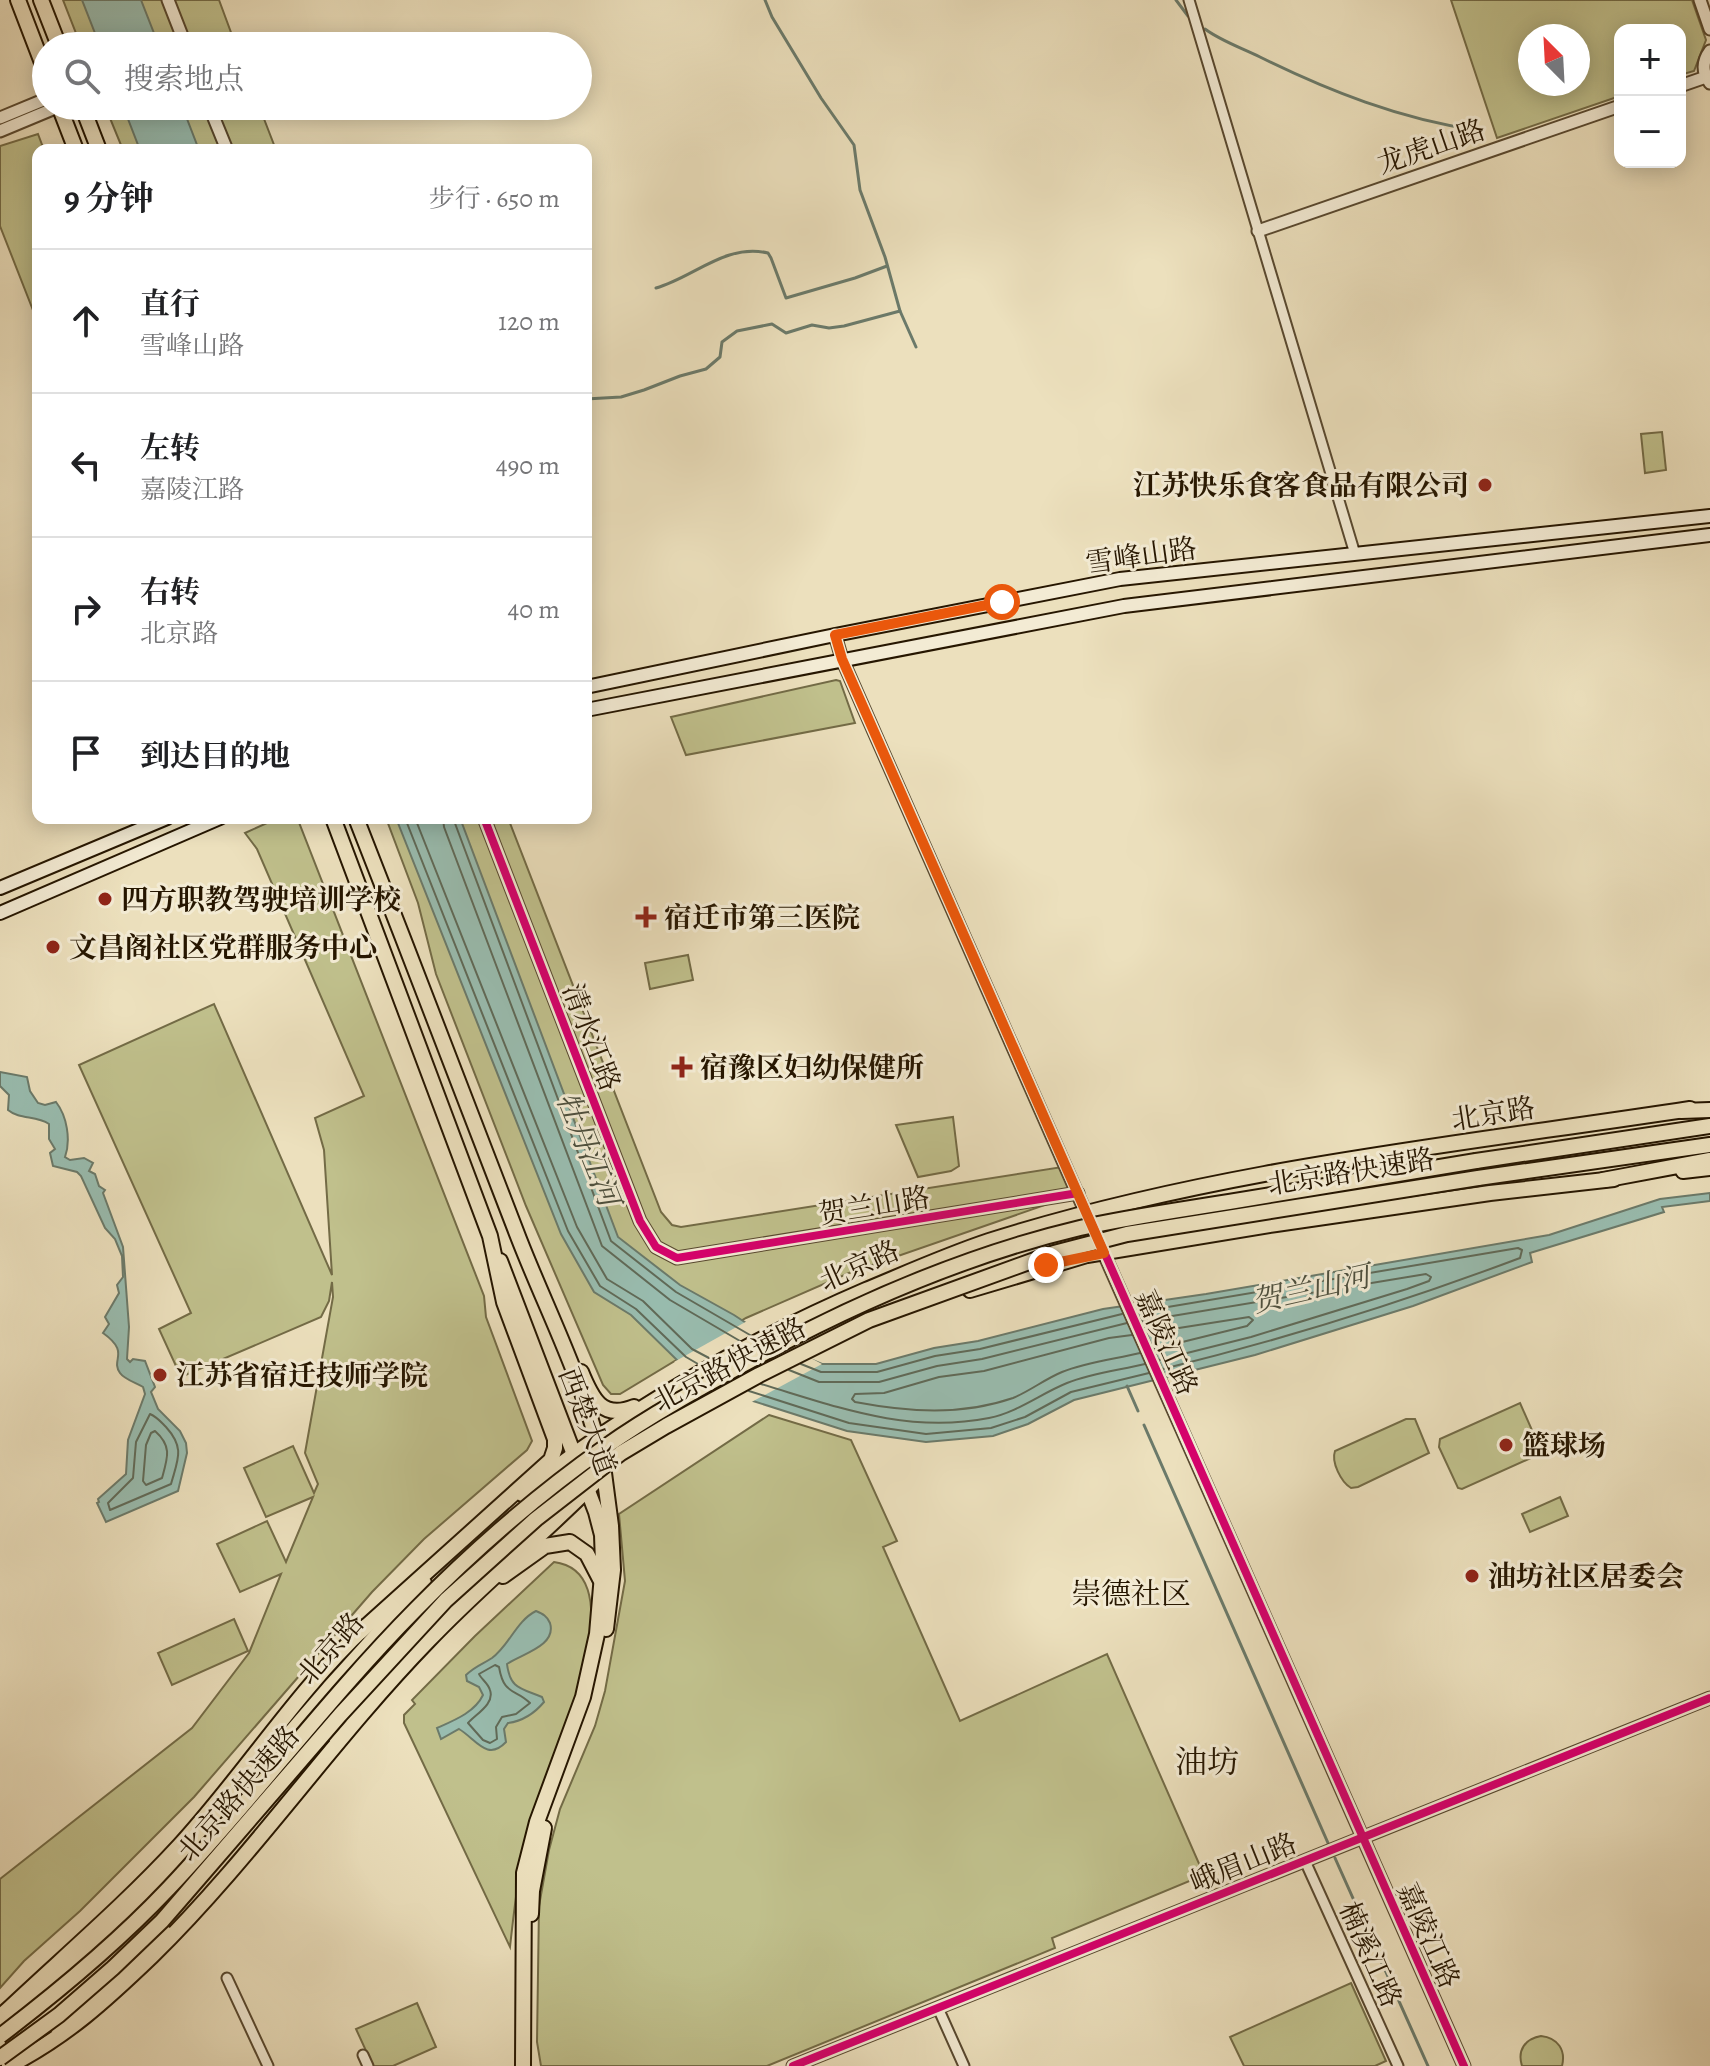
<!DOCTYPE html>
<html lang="zh">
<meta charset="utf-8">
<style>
:root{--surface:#fff;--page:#f2f2f2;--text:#202124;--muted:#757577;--line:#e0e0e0}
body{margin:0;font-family:Alegreya,"Noto Serif SC",serif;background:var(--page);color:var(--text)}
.controls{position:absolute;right:24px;top:24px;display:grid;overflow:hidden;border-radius:16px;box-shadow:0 4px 20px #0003}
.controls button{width:72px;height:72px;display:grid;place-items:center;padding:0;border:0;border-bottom:2px solid var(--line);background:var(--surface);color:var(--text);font:40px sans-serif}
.compass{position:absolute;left:1518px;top:24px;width:72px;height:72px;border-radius:50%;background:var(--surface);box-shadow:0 4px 20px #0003;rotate:336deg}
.stop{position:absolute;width:24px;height:24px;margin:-18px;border:6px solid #ea580c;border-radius:50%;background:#fff}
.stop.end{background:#ea580c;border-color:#fff;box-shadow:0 2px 8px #0008}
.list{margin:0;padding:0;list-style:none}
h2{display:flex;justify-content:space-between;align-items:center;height:104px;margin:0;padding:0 32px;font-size:34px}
h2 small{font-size:26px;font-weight:400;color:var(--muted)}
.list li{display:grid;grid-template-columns:52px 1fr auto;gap:24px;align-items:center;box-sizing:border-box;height:144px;padding:0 32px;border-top:2px solid var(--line)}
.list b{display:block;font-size:30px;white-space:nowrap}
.list p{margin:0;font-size:26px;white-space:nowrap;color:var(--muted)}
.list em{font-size:26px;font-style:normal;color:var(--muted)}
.icon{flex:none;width:44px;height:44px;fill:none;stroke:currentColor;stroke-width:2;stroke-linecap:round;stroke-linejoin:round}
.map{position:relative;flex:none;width:1710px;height:2066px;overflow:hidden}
.search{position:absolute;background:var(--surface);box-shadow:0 4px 20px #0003;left:32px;top:32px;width:560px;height:88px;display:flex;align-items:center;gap:20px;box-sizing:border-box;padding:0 28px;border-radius:44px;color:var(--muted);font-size:30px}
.panel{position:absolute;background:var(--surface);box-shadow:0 4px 20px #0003;left:32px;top:144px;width:560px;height:680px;border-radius:16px}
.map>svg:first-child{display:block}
</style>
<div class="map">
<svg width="1710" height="2066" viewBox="0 0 1710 2066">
<rect width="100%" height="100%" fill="#ece0bd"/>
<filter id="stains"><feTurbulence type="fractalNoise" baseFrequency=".0025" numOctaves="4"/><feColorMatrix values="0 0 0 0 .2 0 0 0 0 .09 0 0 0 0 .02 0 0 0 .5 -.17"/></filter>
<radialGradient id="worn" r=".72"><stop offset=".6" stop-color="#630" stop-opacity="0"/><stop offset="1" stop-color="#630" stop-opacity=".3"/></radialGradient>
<g fill="#c0c08c" stroke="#736b46" stroke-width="2" fill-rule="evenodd">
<path d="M63,0H219L236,46H81Z"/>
<path d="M1451,0H1692L1706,40L1694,71L1680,75V30H1620V96L1497,138ZM1530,36H1578V84H1530Z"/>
<path d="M105,106H259L276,150H123Z"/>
<path d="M38,134L44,150H38V323L0,226V146Z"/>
<path d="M1662,432L1666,470L1645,473L1641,434Z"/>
<path d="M836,680L840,681L855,723L686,755L671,717Z"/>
<path d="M278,818L298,820L484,1296L486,1317L532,1441L527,1450L424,1539L372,1592L194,1797L80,1911L24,1961L0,1988V1879L192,1728L249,1653L281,1574L240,1592L217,1544L267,1521L286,1562L313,1497L266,1517L244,1468L293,1446L314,1493L318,1484L305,1453L333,1297L332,1282L329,1301L321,1317L181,1377L159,1329L191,1313L79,1065L214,1004L332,1275L324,1150L315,1118L364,1096L257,849L245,833Z"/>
<path d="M386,818H508L661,1212L672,1225L681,1227L1062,1167L1070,1185L1065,1198L849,1273L746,1318L620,1394H611L603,1385L526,1206L436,974L418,903Z"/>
<path d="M688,955L693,980L650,989L645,963Z"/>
<path d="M953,1117L959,1166L951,1171L918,1177L896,1125Z"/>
<path d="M1520,1403L1542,1453L1462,1489L1458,1488L1439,1447L1440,1439Z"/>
<path d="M769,1415L851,1440L897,1541L883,1547L960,1721L1107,1654L1204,1875L1052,1938L1055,1948L767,2066H541L537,2042L539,1906L549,1850L560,1809L595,1726L605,1691L625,1581L619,1514Z"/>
<path d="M1406,1419H1415L1429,1453L1358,1487L1351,1488C1341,1482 1331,1462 1335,1451Z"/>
<path d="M1560,1497L1568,1516L1530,1532L1522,1514Z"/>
<path d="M554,1562C647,1574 538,1789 527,1838C518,1874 514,1911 510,1947L404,1723V1715L415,1704L412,1700L475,1636Z"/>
<path d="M234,1619L248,1651L172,1685L158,1653Z"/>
<path d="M1351,1983L1386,2061L1375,2066H1244L1230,2037Z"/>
<path d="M417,2003L436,2047L393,2066H373L356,2029Z"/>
<path d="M1541,2036C1558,2038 1566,2050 1562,2066H1522C1517,2050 1525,2039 1541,2036Z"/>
</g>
<g fill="#99bdb0" stroke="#6b7a6a" stroke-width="2">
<path d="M82,0H141L159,46H100Z"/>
<path d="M123,106H182L199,150H140Z"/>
<path d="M396,818H460L618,1237L680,1285L734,1315L786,1349L822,1364H876L934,1348L978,1341L1103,1309L1206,1294L1549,1235L1660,1199L1710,1193V1201L1662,1207L1664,1212L1530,1253L1532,1262L1413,1306L1255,1355L1074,1400L1028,1424L993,1436L926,1442L847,1431L750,1400L681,1364L631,1315L594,1292L561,1234Z"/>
<path d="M0,1072L27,1077L30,1091L38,1103L45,1105L56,1102C67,1116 71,1140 65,1157L70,1160L84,1158L93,1163L89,1171L95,1174L99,1186L105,1190L103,1193L123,1247L129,1327L127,1359L130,1362L133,1359L145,1361L155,1387L151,1392L158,1409L180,1431L186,1443L187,1453L178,1491L106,1522L97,1503L99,1502L98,1499L126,1474L128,1440L145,1394L143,1387C136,1383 124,1379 120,1373C110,1359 131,1353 103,1333L109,1324L105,1317L119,1293L117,1285L123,1277L122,1256L115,1239L105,1228L81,1176L77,1172L53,1166L50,1153L55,1149L49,1139V1124C36,1115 20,1120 8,1110L9,1095L0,1086Z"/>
<path d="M536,1611C543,1614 547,1616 550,1623C557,1646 521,1654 507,1664C510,1689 521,1688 542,1697L544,1702C534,1714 523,1721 508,1723L504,1729L506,1742C487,1762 476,1739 459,1729L441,1739L437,1728C455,1720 475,1712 483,1695L479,1687L467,1681L466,1675C475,1666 483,1664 492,1658C509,1646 516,1621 536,1611Z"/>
</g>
<path fill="#ece0bd" d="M749,1320L788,1346L822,1364L748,1404L674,1362Z"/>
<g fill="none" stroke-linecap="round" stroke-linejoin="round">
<g stroke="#606a58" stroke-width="2">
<path d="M405,818L568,1231L600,1286L636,1309L686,1357L698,1364"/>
<path d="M415,818L577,1227L607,1279L643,1301L692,1349L709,1358"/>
<path d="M443,818L444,827L602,1246L670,1300L740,1341"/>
<path d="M453,818L611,1241L676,1292L750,1335"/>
<path d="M1138,1312L1518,1248L1522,1250L1520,1258C1403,1302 1285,1339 1163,1369"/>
<path d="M1142,1321L1426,1274L1431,1277L1429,1281L1407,1289L1251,1337L1159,1360"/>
<path d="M1147,1333L1249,1317L1253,1320L1247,1326L1154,1349"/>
<path d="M1132,1335L1109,1338L984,1371L939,1377L884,1393L855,1394L852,1399L855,1402C908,1412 961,1416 1013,1398C1030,1391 1045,1379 1062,1372C1086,1362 1115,1359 1140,1353"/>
<path d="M801,1364L821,1372H877L935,1356L980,1349L1122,1314"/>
<path d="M789,1370L819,1382H879L937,1366L982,1359L1127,1323"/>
<path d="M761,1384C838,1407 907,1434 989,1418C1018,1412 1040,1394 1067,1383C1091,1373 1120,1370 1145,1364"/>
<path d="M749,1391L849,1423L926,1434L991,1428L1025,1417L1071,1392L1149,1373"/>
<path d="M150,1414C157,1417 160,1421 166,1427C185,1448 178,1459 171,1484L110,1510L108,1503L133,1478L136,1442Z"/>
<path d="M155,1431C172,1446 168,1457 162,1478L146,1485L143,1481L146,1445L151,1433Z"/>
<path d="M495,1665L499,1667C504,1696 515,1688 530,1703L516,1714L502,1717L496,1727L497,1739L490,1743L483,1740L468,1723C476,1714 495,1704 490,1690C488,1683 481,1679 479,1674Z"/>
</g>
<g stroke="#6b7a6a" stroke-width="3">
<path d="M765,0L772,17L821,98L854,145L860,190L885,257L900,311L916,347"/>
<path d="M1176,0L1188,16"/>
<path d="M1205,29C1221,41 1242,48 1260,57C1329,91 1400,119 1476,130"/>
<path d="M656,288C694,277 726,243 768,253L771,258L786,298L855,278L887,266"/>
<path d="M586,399L621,397L644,390L680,376L706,369L720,357L722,342L737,331L772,324L786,333L812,325L829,328L844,326L900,311"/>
<path d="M1127,1386L1138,1411"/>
<path d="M1144,1425L1328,1843"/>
<path d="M1335,1858L1428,2066"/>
</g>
<g stroke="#58482f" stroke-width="13">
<g id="minor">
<path d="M1189,0L1355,554"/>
<path d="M1305,1861L1398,2066"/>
<path d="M227,1978L268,2066"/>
<path d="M938,2008L964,2066"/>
<path d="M363,2055L368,2066"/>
</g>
</g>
<g stroke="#58482f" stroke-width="15">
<g id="tertiary">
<path d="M168,0L186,46"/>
<path d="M1700,0L1710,29"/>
<path d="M1710,51C1702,62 1702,72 1710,83"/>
<path d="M1680,86L1706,77"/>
<path d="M209,106L227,150"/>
<path d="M0,118L46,99"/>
<path d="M0,131L60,106"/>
<path d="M1258,231L1620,106"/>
<path d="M835,635L842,659L1089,1220"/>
<path d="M484,818L640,1221L656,1247L677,1258L1078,1193"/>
<path d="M1101,1247L1464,2066"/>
<path d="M793,2066L1710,1698"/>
</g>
</g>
<g stroke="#261600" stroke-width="16">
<g id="secondary">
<path d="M586,687L835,635L1120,579L1710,516"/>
<path d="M586,710L1124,606L1710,535"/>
<path d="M0,888L167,818"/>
<path d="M0,913L220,818"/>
</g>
</g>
<g stroke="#261600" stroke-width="18">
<g id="primary">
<path d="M1683,1171L1710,1168"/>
<path d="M500,1261L596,1512L602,1535L603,1563L597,1634L583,1697L537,1822L524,1873L523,2066"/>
<path d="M970,1290L1087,1255L1276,1224L1490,1193L1614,1179"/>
<path d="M581,1372C592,1399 602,1420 634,1407"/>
<path d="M604,1473L611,1526L613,1570L606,1629"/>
<path d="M522,1494C627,1410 743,1343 866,1290C907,1273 947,1255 989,1241C1215,1169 1455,1145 1690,1109"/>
<path d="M503,1576L545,1546L570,1542L587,1554L600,1579"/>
<path d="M335,1736L369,1693L486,1572"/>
<path d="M531,1914L532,1891L544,1828"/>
<path d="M0,2025L67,1972L177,1865L329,1688L424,1583"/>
<path d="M56,2026L95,1995L165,1933"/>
</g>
</g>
<g stroke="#261600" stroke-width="18">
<g id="trunk">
<path d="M18,0L46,73"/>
<path d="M41,0L59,46"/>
<path d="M59,106L76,150"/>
<path d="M82,106L99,150"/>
<path d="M333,818L490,1236L504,1302L555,1439V1448L551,1460L360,1632"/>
<path d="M1681,1111L1710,1110"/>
<path d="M1476,1161L1710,1126"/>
<path d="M1478,1178L1710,1145"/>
<path d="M1603,1180L1710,1160"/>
<path d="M0,2017C60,1960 124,1906 180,1845C244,1775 296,1692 365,1627"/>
<path d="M9,2066C67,2036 105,2001 152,1956C252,1858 331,1741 428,1641C484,1582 548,1531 604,1473C589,1390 549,1316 519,1239C465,1098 411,958 356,818"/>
</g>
</g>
<use href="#minor" stroke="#f3ebd4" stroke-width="9"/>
<use href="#tertiary" stroke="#f3ebd4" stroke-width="11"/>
<use href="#secondary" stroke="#f3ebd4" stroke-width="12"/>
<use href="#primary" stroke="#ece0bd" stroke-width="14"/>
<use href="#trunk" stroke="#ece0bd" stroke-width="14"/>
<g stroke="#261600" stroke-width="18" stroke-linecap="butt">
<g id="trunk-bridge">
<path d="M0,2036C59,1991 116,1944 168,1889C253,1799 328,1698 416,1609C474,1550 537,1495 605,1447C656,1411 711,1382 766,1352C865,1299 970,1254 1080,1228C1129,1217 1180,1210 1229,1202C1311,1188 1394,1175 1476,1161"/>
<path d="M0,2058L59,2015L113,1968L162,1921L340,1715L446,1600L536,1519L621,1453L666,1426L759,1375L869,1320L1054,1253L1127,1234L1478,1178"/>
</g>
</g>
<use href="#trunk-bridge" stroke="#ece0bd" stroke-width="14"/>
<g stroke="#f3ebd4" stroke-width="13">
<g id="cycleway">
<path d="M835,635L842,659L1464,2066"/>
<path d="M484,818L640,1221L656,1247L677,1258L1078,1193"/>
<path d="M793,2066L1710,1698"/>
</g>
</g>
<use href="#cycleway" stroke="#d6006c" stroke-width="8"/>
</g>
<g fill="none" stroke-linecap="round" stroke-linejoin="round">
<path stroke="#ea580c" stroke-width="10" d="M1002,602L835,635L842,659L1104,1253L1046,1265"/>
</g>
<g fill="#8f2418" stroke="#f3ebd4" stroke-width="3">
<circle cx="1485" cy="485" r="8"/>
<circle cx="105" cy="899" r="8"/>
<path d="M642 905h8v8h8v8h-8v8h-8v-8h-8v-8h8z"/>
<circle cx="53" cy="947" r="8"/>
<path d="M678 1055h8v8h8v8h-8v8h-8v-8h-8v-8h8z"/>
<circle cx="160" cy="1375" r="8"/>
<circle cx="1506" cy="1445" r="8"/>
<circle cx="1472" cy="1576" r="8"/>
</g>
<g text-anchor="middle" stroke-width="6" stroke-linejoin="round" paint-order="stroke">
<g font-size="28" fill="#261600" stroke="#f3ebd4">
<text transform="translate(1431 146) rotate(-19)" y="10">龙虎山路</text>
<text transform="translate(1141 555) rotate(-8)" y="10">雪峰山路</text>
<text transform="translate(592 1037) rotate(69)" y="10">清水江路</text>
<text transform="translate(1493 1113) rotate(-9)" y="10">北京路</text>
<text transform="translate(1351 1171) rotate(-9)" y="10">北京路快速路</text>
<text transform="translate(874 1205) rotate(-9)" y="10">贺兰山路</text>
<text transform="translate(859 1265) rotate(-24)" y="10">北京路</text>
<text transform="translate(1167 1342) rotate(66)" y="10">嘉陵江路</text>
<text transform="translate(729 1364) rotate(-28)" y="10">北京路快速路</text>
<text transform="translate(588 1421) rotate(69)" y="10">西楚大道</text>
<text transform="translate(330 1648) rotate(-49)" y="10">北京路</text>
<text transform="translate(238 1793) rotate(-49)" y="10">北京路快速路</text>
<text transform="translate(1243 1862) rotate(-22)" y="10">峨眉山路</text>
<text transform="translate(1429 1935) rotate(66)" y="10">嘉陵江路</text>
<text transform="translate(1371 1954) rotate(66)" y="10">楠溪江路</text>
</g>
<g font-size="28" font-weight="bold" fill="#261600" stroke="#f3ebd4" text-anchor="start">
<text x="1469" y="495" text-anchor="end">江苏快乐食客食品有限公司</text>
<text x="121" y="909">四方职教驾驶培训学校</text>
<text x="664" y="927">宿迁市第三医院</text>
<text x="69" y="957">文昌阁社区党群服务中心</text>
<text x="700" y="1077">宿豫区妇幼保健所</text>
<text x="176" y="1385">江苏省宿迁技师学院</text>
<text x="1522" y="1455">篮球场</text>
<text x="1488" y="1586">油坊社区居委会</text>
</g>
<g font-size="30" font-style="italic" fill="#4e503e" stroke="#f3ebd4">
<text transform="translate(588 1149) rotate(68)" y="10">牡丹江河</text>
<text transform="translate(1311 1289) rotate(-13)" y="10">贺兰山河</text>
</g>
<g font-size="30" fill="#261600" stroke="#f3ebd4">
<text x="1131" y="1604">崇德社区</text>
</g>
<g font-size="32" fill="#261600" stroke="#f3ebd4">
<text x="1207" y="1773">油坊</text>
</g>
</g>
<rect width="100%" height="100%" filter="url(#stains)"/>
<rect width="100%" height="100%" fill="url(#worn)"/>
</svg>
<div class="controls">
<button>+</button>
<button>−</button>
</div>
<svg class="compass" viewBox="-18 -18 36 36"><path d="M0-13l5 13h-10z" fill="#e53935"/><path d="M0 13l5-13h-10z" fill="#757577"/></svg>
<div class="stop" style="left:1002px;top:602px"></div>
<div class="stop end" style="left:1046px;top:1265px"></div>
<div class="search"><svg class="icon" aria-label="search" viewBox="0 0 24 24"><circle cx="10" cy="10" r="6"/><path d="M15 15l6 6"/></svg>搜索地点</div>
<section class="panel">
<h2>9 分钟<small>步行 · 650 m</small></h2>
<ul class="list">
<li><svg class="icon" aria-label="ahead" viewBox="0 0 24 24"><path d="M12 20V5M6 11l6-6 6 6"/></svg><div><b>直行</b><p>雪峰山路</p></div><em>120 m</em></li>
<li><svg class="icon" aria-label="left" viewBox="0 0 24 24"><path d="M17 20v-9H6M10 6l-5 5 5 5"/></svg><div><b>左转</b><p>嘉陵江路</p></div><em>490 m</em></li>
<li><svg class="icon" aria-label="right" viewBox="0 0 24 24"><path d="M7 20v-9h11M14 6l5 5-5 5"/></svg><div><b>右转</b><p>北京路</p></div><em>40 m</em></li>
<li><svg class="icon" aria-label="arrive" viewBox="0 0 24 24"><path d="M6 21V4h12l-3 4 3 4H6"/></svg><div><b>到达目的地</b></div></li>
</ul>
</section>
</div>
